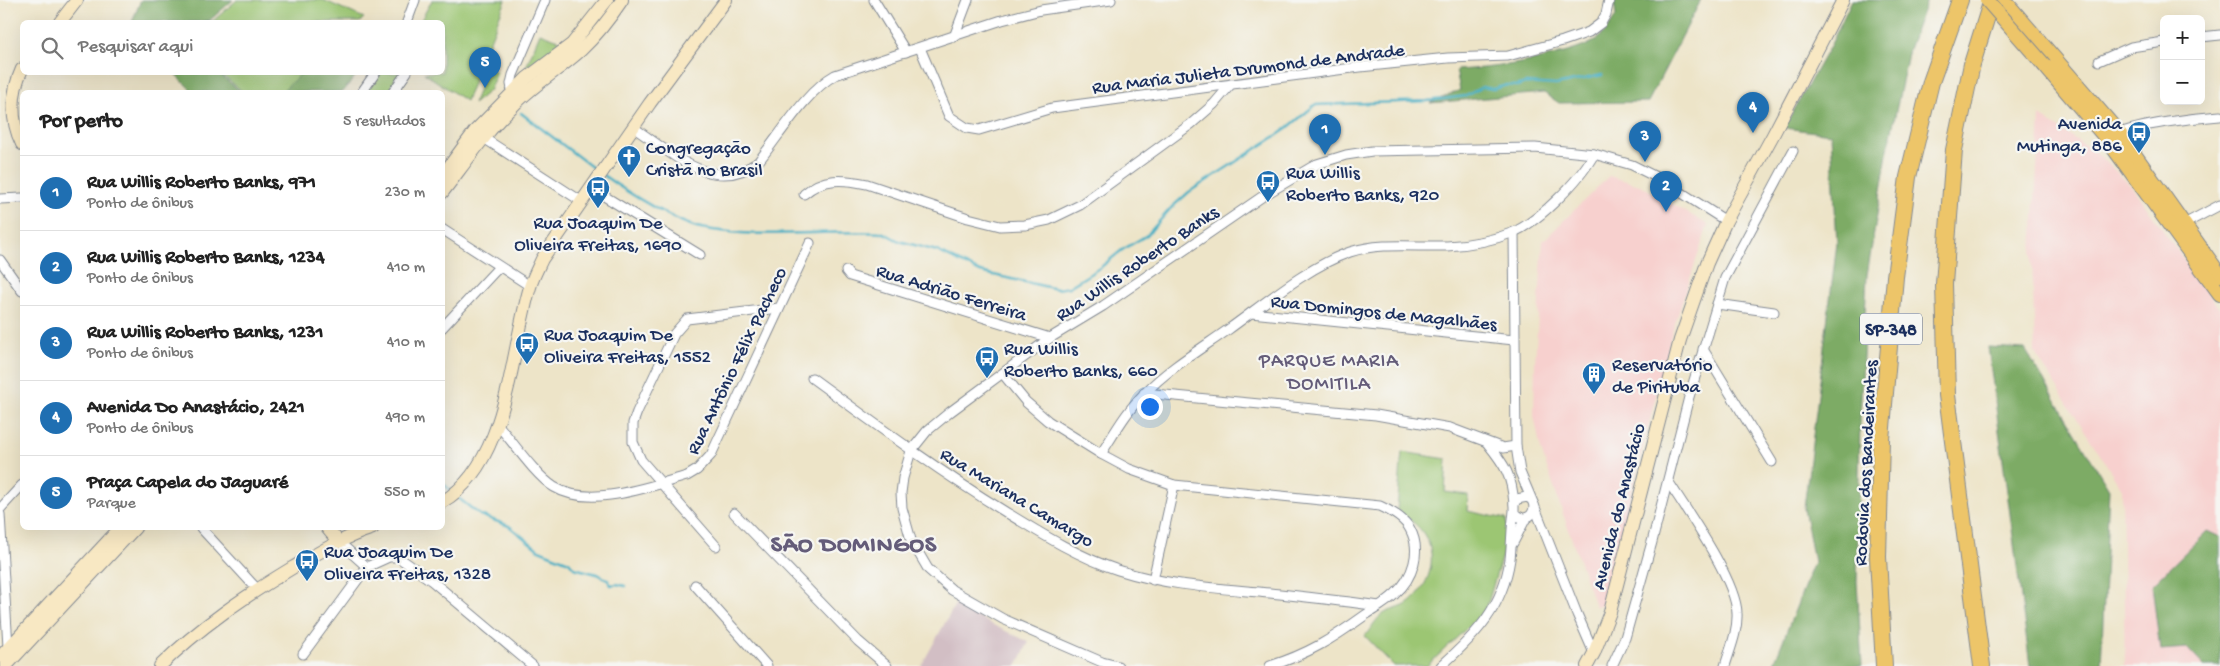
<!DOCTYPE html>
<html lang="pt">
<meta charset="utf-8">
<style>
:root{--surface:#fff;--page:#f2f2f2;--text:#222;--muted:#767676;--line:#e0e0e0;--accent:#1f6fb2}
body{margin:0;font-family:"Gochi Hand",sans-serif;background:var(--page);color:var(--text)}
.controls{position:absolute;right:15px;top:15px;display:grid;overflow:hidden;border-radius:8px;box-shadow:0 5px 20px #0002}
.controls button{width:45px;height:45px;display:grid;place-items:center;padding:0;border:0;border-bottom:1px solid var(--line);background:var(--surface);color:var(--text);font:25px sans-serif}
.you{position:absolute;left:1149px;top:406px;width:18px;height:18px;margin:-12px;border:4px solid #fff;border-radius:50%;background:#1a73e8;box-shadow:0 0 0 8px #1a73e833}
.badge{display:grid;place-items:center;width:32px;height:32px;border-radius:50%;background:var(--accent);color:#fff;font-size:16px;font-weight:700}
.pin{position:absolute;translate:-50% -41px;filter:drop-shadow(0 1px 2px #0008)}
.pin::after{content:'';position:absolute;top:26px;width:18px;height:15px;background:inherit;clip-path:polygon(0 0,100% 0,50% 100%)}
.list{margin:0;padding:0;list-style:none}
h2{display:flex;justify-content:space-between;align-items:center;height:65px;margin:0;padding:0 20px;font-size:21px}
h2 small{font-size:16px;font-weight:400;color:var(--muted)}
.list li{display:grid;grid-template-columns:32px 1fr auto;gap:15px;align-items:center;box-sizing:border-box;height:75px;padding:0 20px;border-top:1px solid var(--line)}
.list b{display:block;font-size:19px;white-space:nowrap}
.list p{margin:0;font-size:16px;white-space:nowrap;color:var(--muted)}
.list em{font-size:16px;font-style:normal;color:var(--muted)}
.icon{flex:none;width:28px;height:28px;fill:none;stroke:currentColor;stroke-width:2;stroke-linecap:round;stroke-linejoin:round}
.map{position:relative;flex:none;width:2220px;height:666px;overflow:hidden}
.search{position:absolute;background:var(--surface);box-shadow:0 5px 20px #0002;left:20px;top:20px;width:425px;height:55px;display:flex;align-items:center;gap:12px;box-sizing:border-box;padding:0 18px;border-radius:8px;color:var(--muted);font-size:19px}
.panel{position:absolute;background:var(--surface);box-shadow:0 5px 20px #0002;left:20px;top:90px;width:425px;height:440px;border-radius:8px}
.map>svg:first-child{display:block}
</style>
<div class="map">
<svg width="2220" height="666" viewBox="0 0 2220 666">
<rect width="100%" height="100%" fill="#f6f6f2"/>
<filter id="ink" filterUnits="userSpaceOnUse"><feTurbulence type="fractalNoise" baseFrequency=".02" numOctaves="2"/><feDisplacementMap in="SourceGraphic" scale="10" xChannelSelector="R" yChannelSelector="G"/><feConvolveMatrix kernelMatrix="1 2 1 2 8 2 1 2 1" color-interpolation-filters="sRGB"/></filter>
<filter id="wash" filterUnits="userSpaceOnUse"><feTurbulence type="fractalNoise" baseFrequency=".0096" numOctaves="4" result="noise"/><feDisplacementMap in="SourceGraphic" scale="20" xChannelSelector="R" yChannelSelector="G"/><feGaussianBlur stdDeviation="1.12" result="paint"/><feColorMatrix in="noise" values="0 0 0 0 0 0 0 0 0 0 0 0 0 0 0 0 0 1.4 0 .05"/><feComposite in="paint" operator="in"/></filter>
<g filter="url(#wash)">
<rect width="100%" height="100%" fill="#ede4c8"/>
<g fill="#f7d0ce">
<path d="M2040,116L2098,154L2132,187L2220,310V666H2125L2122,489L2035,353L2032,253Z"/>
<path d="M1609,176L1640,185L1708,225L1672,332L1603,606H1595L1541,450L1534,416L1535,362L1543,241Z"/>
</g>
<path fill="#d2bec4" d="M956,603L991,624L1029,642L1017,666H921Z"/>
<g fill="#9cc673" stroke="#5c7a68">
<path d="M237,0H323L364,18L360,22H205L213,21Z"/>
<path d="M432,0H506L466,101L424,73L442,72V22H420Z"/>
<path d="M540,33L564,42L526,67Z"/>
<path d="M488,68L497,72L489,91L473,104Z"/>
<path d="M220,73H306L285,92H243Z"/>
<path d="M377,73H403L389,92H364Z"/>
<path d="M1402,452L1447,459L1445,492L1468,495L1467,511L1506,519L1508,535L1486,610L1427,666H1394L1365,636C1370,630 1375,620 1382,615C1389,609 1402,609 1410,602C1428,587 1439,559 1425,536C1419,525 1407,518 1397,510Z"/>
</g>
<g fill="#7dab65" stroke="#4c6d62">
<path d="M141,0H233L210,20L198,22H132Z"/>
<path d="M1614,0H1701L1648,102L1559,103L1544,93L1430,103L1460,90L1456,70C1491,68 1523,64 1556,55C1568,52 1582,48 1593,42C1603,35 1610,26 1616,16Z"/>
<path d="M1852,0H1927L1909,49L1887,154L1867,275L1860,420L1857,582L1862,666H1773L1814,562L1804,508L1837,243L1831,134L1784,128L1831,44Z"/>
<path d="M303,72H358V73L343,92H281Z"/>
<path d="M174,73H218L241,92H193Z"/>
<path d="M1988,347L2025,349L2109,489L2101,666H2030Z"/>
<path d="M2207,531L2220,537V666H2204L2187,648L2160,650L2152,585Z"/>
</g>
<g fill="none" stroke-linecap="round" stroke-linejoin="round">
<g stroke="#46afc4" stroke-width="2.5">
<path d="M521,113L597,171"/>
<path d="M603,175C625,191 676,223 701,228C761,240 823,229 884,233L899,241L937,251L980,272L1057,289L1069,287L1101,267L1122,250L1147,235L1171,208L1189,192L1285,130L1315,105L1427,101L1466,96L1482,87L1493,89L1507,85L1517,86L1525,83L1556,85L1602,75"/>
<path d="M442,482L451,491"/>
<path d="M457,497L480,515L509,526L539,550L569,562L574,568L597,574L607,579L611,585L617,584L625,586"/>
</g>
</g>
</g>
<g filter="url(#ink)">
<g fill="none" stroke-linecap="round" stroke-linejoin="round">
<g stroke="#848a93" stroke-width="11">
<g id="street">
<path d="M874,0L906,52"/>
<path d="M407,22L415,0"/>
<path d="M954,37L968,0"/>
<path d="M2201,37L2220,35"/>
<path d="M920,48L949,116L967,128L979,130L1052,108L1360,67L1448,58L1508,56L1563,41L1589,32L1601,23L1606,14L1609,0"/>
<path d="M2099,61L2131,47L2164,42"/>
<path d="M362,92L376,72"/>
<path d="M393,92L407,72"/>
<path d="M513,95L511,84L513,75L545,0"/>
<path d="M634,128C672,153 714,195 758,162C780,135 806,91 835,75L1002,20L1041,10L1111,0"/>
<path d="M479,135L581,201"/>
<path d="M2115,135C2140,124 2192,118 2220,116"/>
<path d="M591,188L700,255"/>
<path d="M804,194C823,177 843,179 867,184L968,218L1000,226L1025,225L1049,220L1080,205L1191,124L1214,104L1231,84"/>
<path d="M0,199L22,198"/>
<path d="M2180,222L2184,224L2220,205"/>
<path d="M442,229L530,286"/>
<path d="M1514,232L1516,446L1520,472L1534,505C1534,518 1523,522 1514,513V504L1517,499L1527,497L1532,500"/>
<path d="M0,260L22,291"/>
<path d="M846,271L850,276L1050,338"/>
<path d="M1717,304L1774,312"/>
<path d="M1251,313L1514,340"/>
<path d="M442,328L499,267"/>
<path d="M1703,349L1772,462"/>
<path d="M1003,374L1026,402L1048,421L1101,454L1129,469L1174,485L1380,506C1391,511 1404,518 1410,529C1422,551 1413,578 1395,594C1386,603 1374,609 1364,616C1332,639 1308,654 1270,666"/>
<path d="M812,378C875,424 937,470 1004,511C1040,533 1078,557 1118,570C1168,586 1218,588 1270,593C1306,597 1343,601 1379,606"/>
<path d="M1144,393L1376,415L1450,428L1503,448L1516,446"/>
<path d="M498,425C512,441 536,476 554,487C590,509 650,486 687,476L697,470L711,455L810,243"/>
<path d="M1488,444C1505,465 1512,476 1514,504"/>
<path d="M1101,454C1114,434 1127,410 1145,393C1169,368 1201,349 1229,329C1264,304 1309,266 1350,252C1381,242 1415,247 1447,246C1468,245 1494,240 1514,232C1540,220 1580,180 1594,154"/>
<path d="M1668,481C1687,511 1736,580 1737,613C1738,631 1730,649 1725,666"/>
<path d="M1534,505L1577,614L1594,653"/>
<path d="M0,509L22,485"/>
<path d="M734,513L858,641L887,666"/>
<path d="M0,514L8,647L11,649"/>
<path d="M201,528L257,589"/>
<path d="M338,541L367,567"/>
<path d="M1513,543L1526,518"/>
<path d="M716,546L641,460L633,442V423L637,412L674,334L687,319L779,308"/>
<path d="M1153,580L1174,485"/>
<path d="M695,585L767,666"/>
<path d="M303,654L367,567L389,557H398L432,581L533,666"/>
<path d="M1118,666L1102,662L1003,619L952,590L928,569L911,540L902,508L901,493L903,478L911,451L927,431L950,412L1050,338L1103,306L1266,194L1317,164L1346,155L1372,151L1535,148L1594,154L1632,165L1660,179L1726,221"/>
<path d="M1441,666C1476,635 1503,607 1510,559C1512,543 1511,528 1514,513"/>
<path d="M1612,666L1625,638L1652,542L1689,397L1725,278L1793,151"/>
</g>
</g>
<g stroke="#848a93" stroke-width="14">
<g id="secondary">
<path d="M60,22L77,0"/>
<path d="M22,69C11,93 10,120 22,144"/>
<path d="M442,176L475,131L527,78L572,44L607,0"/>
<path d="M442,193C466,162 487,130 515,104C535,84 560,69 581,50C596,36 610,18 622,0"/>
<path d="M442,502C508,464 510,354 530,287C533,277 538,268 542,259L650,103L726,0"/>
<path d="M327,528L338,541"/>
<path d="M0,657L120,528"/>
<path d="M6,666L135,528"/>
<path d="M160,666C200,627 244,597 292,568C318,553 344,537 373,528"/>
<path d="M1587,666L1594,653L1610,612L1680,340L1707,263L1726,221L1773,135L1843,0"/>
</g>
</g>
<g stroke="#848a93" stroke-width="16">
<g id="primary">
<path d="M2004,0L2119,133L2220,275"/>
<path d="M2045,66L2107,139L2220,294"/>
</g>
</g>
<g stroke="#848a93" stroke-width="18">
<g id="highway">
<path d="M1884,666L1878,557L1881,439L1895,277L1908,177L1931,82L1960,0"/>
<path d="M1982,666L1947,395L1944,284L1954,150L1972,64L1992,0"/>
</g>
</g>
<use href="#street" stroke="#fff" stroke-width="9"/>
<use href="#secondary" stroke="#f8e8c3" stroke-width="12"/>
<use href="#primary" stroke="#edc569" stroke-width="14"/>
<use href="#highway" stroke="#edc569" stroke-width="16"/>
<g stroke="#848a93" stroke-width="16" stroke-linecap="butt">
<path id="primary-bridge" d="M1987,0L2045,66"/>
</g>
<use href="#primary-bridge" stroke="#edc569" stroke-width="14"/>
</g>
</g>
<defs>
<g id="bus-pin" transform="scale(1.25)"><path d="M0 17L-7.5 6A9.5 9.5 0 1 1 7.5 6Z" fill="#1f6fb2" stroke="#f6f6f2"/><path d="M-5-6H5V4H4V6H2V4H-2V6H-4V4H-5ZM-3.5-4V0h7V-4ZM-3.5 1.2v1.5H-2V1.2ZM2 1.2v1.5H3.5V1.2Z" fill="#fff"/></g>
<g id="church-pin" transform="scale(1.25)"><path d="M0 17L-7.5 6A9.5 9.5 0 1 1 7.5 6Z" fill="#1f6fb2" stroke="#f6f6f2"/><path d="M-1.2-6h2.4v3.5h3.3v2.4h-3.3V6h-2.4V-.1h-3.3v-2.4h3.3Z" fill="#fff"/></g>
<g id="building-pin" transform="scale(1.25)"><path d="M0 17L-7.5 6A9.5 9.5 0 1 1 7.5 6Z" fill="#1f6fb2" stroke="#f6f6f2"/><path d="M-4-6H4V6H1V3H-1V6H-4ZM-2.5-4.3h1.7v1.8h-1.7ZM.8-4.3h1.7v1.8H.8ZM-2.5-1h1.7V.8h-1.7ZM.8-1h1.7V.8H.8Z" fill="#fff"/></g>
</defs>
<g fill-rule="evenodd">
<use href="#bus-pin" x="2139" y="133"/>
<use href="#church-pin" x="629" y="157"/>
<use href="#bus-pin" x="1268" y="182"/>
<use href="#bus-pin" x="598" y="188"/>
<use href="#bus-pin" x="527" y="344"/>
<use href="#bus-pin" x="987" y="358"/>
<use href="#building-pin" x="1594" y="374"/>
<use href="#bus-pin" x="307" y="561"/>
</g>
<g text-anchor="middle" stroke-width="4.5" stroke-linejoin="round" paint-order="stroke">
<rect fill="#f6f6f2" stroke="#5d6b8a" stroke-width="1" x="1860" y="313.5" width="62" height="31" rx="4"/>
<g font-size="18" font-weight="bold" fill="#1b2f5e">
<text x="1891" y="335">SP-348</text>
</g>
<g font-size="19" fill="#1b2f5e" stroke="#f6f6f2">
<text transform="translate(1248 67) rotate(-7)" y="7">Rua Maria Julieta Drumond de Andrade</text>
<text transform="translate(1136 262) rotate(-34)" y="7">Rua Willis Roberto Banks</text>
<text transform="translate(952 291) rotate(17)" y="7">Rua Adrião Ferreira</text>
<text transform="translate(1384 311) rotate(6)" y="7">Rua Domingos de Magalhães</text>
<text transform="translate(735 360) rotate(-64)" y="7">Rua Antônio Félix Pacheco</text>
<text transform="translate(1864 463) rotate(-87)" y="7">Rodovia dos Bandeirantes</text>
<text transform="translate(1018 496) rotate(31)" y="7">Rua Mariana Camargo</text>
<text transform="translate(1617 506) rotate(-76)" y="7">Avenida do Anastácio</text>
</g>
<g font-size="19" fill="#1b2f5e" stroke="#f6f6f2" text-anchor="start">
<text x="2122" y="129" text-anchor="end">Avenida<tspan x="2122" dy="22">Mutinga, 886</tspan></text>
<text x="646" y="153">Congregação<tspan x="646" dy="22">Cristã no Brasil</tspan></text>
<text x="1286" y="178">Rua Willis<tspan x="1286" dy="22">Roberto Banks, 920</tspan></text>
<text x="598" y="228" text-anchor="middle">Rua Joaquim De<tspan x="598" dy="22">Oliveira Freitas, 1690</tspan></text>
<text x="544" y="340">Rua Joaquim De<tspan x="544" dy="22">Oliveira Freitas, 1552</tspan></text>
<text x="1004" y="354">Rua Willis<tspan x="1004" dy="22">Roberto Banks, 660</tspan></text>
<text x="1612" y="370">Reservatório<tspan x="1612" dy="22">de Pirituba</tspan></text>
<text x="324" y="557">Rua Joaquim De<tspan x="324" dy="22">Oliveira Freitas, 1328</tspan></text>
</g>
<g font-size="20" letter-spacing="1" fill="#645c79" stroke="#f6f6f2">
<text x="1329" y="366">PARQUE MARIA<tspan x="1329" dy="23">DOMITILA</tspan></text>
</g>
<g font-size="24" font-weight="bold" letter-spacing="1" fill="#645c79" stroke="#f6f6f2">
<text x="854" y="551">SÃO DOMINGOS</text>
</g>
</g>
</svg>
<div class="controls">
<button>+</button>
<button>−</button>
</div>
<div class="you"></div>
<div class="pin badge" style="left:1325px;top:155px">1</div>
<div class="pin badge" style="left:1666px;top:212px">2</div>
<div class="pin badge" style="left:1645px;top:162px">3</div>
<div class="pin badge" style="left:1753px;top:133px">4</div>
<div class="pin badge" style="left:485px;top:88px">5</div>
<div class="search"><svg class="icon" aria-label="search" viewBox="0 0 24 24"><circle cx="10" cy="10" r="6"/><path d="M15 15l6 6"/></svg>Pesquisar aqui</div>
<section class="panel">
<h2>Por perto<small>5 resultados</small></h2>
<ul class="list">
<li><span class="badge">1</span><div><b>Rua Willis Roberto Banks, 971</b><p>Ponto de ônibus</p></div><em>230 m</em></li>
<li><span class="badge">2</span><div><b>Rua Willis Roberto Banks, 1234</b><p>Ponto de ônibus</p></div><em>410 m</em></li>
<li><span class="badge">3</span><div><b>Rua Willis Roberto Banks, 1231</b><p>Ponto de ônibus</p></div><em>410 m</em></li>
<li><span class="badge">4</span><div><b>Avenida Do Anastácio, 2421</b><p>Ponto de ônibus</p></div><em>490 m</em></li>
<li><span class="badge">5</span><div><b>Praça Capela do Jaguaré</b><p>Parque</p></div><em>550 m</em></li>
</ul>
</section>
</div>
